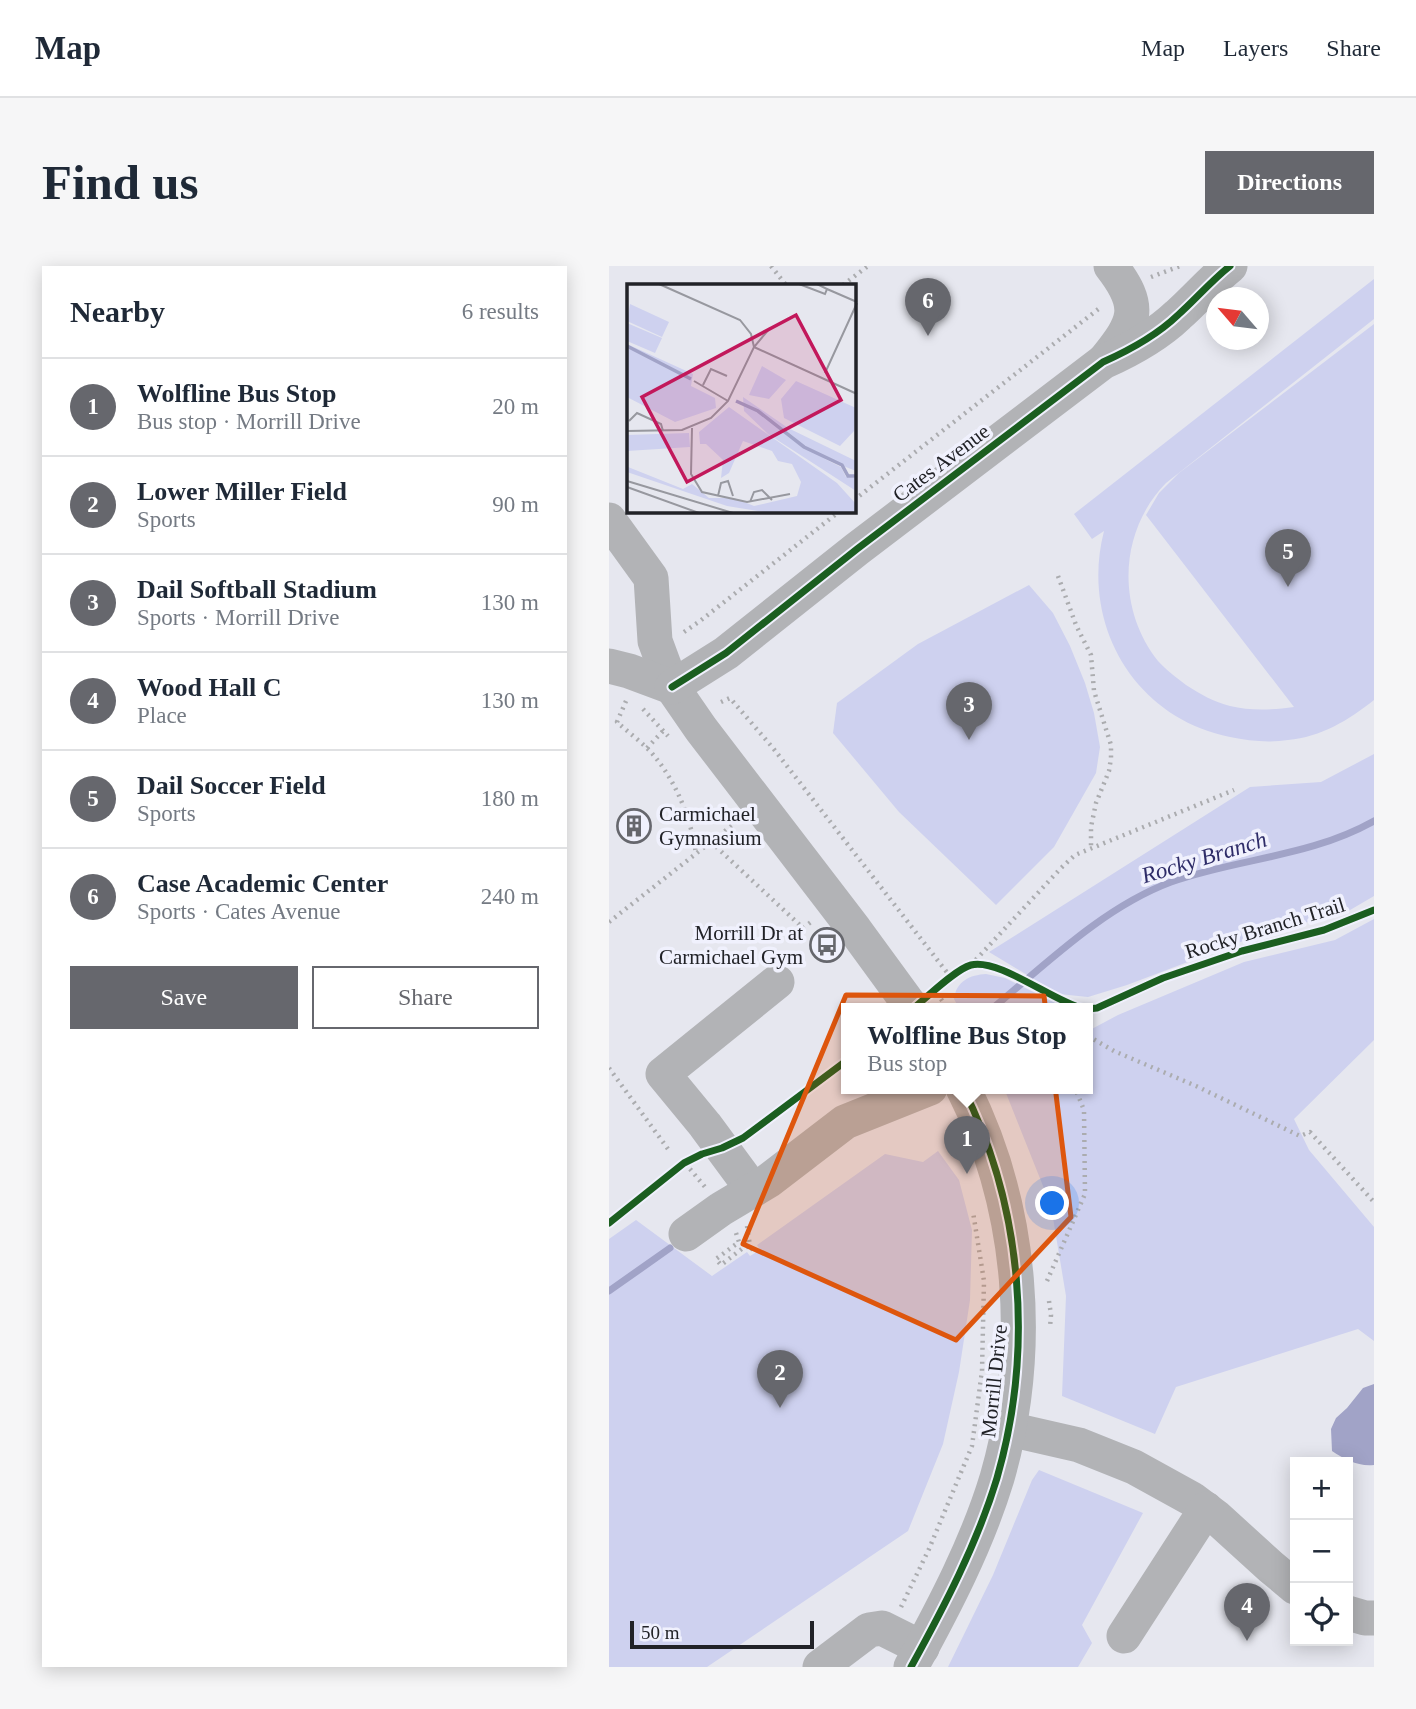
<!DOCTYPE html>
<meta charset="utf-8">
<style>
:root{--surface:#fff;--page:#f6f6f7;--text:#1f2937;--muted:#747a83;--line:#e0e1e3;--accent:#66676d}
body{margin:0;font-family:"Times New Roman",serif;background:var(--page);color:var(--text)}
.controls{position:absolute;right:21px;bottom:21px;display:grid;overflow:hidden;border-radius:0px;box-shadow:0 4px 18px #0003}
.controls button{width:63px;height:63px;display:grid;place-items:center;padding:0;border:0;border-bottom:2px solid var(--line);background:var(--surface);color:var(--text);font:35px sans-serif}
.compass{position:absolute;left:597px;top:21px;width:63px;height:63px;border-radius:50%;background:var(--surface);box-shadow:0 4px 18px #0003;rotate:298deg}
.scale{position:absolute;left:21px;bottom:18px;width:184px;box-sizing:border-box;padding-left:7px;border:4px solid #212227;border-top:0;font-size:19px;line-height:24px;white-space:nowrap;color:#212227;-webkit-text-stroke:5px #f0f1fd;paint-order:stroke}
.you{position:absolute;left:444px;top:938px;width:24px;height:24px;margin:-18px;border:5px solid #fff;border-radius:50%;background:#1a73e8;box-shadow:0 0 0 10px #1a73e833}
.badge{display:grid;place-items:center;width:46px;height:46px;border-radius:50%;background:var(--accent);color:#fff;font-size:23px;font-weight:700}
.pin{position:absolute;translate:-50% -58px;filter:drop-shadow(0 2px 4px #0008)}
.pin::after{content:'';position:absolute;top:37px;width:24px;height:21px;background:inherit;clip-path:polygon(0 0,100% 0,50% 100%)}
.popup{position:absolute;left:232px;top:737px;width:252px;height:91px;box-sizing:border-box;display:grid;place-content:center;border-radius:0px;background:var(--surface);filter:drop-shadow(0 2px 5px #0005);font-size:23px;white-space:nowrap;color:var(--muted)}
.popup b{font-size:26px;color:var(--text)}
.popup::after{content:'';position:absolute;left:50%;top:100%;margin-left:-14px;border:14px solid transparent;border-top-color:var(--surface)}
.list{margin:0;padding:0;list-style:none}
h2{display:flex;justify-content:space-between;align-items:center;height:91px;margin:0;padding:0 28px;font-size:30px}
h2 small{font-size:23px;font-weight:400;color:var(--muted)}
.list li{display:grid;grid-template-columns:46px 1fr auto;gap:21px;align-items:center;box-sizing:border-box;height:98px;padding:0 28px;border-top:2px solid var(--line)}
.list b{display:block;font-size:26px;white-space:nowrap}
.list p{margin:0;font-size:23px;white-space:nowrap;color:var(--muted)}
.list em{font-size:23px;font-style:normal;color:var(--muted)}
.actions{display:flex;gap:14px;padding:21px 28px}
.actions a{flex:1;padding:16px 0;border:2px solid var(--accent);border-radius:0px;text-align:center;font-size:24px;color:var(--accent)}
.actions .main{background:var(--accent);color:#fff}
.icon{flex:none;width:38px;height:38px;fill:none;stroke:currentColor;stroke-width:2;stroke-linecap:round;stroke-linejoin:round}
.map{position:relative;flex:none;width:765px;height:1401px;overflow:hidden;border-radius:0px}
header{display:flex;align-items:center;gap:42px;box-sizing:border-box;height:98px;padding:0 35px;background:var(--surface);border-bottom:2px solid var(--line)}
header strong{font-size:33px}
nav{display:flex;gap:38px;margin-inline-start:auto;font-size:24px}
.intro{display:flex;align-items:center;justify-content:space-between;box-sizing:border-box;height:168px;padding:0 42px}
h1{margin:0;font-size:49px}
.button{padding:18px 32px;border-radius:0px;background:var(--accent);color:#fff;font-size:24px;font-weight:700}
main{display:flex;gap:42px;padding:0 42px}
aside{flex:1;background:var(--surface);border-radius:0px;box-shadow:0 4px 18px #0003}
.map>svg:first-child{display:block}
</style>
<header>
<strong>Map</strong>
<nav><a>Map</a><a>Layers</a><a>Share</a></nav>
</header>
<div class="intro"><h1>Find us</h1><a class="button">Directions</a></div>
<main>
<aside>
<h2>Nearby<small>6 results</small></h2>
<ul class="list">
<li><span class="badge">1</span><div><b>Wolfline Bus Stop</b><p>Bus stop · Morrill Drive</p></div><em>20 m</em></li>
<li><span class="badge">2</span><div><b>Lower Miller Field</b><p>Sports</p></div><em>90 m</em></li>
<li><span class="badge">3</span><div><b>Dail Softball Stadium</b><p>Sports · Morrill Drive</p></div><em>130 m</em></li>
<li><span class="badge">4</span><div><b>Wood Hall C</b><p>Place</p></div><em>130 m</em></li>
<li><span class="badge">5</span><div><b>Dail Soccer Field</b><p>Sports</p></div><em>180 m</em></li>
<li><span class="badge">6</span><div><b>Case Academic Center</b><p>Sports · Cates Avenue</p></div><em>240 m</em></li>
</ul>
<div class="actions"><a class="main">Save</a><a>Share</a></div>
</aside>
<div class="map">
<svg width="765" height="1401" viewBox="0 0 765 1401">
<rect width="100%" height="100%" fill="#e6e7ef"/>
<g fill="#ced1ef">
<path d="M765,13V53L557,217C510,265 507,342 549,395C557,404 568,412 577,419C591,428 605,436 621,440C641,445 664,444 685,441L537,249L550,227L570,207L765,58V434C740,454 712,471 679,474C660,477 640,475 621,471C525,452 471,358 495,265L483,273L465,248Z"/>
<path d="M420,319L444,347L461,380L476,417L485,447L491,481L487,507L445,581L387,639L290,546L224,467L228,437L309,378Z"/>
<path d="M765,488V630L736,647L658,666L518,719L479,731L450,728L380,686L641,521L712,516Z"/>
<path d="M765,653V774L685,853L700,884L765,961V1075L749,1063L567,1121L546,1168L453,1130L457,1030L442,940L395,822H479V765L509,749L635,696L726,674Z"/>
<path d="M377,708L396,712L457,742H350L345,733C347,715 361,709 377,708Z"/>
<path d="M329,885L350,914L363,964L361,1034L350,1106L334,1178L299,1265L98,1401H0V973L27,954L103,1010L138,986L141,990L151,984L148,979L276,888L314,896Z"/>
<path d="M430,1204L534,1247L473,1359L483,1377L469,1401H339L384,1309L423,1214Z"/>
</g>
<path fill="#a1a3c7" d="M765,1118V1199C750,1201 735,1193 723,1185L722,1163L727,1152L738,1142L754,1122Z"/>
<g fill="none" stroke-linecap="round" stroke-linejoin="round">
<g stroke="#a1a3c7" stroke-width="7">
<path d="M384,742C438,697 495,641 562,616C630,592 701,591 765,555"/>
<path d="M0,1025L61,982"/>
</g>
<g stroke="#abacaf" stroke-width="4.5" stroke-dasharray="2 5" stroke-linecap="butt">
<path d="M162,0L177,19"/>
<path d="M542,11L571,0"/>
<path d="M234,19L259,0"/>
<path d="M245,234L492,41"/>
<path d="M449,310L467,359L482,389L485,425L502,479V492L500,505L487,537L482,561V583"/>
<path d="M75,366L91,355L231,245"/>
<path d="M17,435L8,456C19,466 31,475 41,485C66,513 82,551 87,588"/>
<path d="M112,436L121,432L164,482L340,709L333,716L323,721L324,723"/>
<path d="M34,443L59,470"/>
<path d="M38,482L54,465"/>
<path d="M102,576L194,662L202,656"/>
<path d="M0,656L126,557"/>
<path d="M362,699L452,602L466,589L625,524"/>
<path d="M332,733L338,742"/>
<path d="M469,742V741"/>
<path d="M479,770L505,785L587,820L691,870L701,866L765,936"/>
<path d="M0,802L59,883"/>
<path d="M81,903L96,921"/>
<path d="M138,960L141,980"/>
<path d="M127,967L130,976L107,993L112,999L134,982L141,980L146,987"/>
<path d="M438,1015L476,928L475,844L466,822"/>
<path d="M440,1035L442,1049L441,1061"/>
<path d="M292,1341L320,1283L363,1180L373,1105L375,1015L364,946"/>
</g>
<g stroke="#b2b3b6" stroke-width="35">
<path d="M496,94C527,56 534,41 502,0"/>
<path d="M0,254L42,312L46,375L63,421L92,463L246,664L303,742"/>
<path d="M0,400L20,405L63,421"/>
<path d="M63,421L117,387L248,283L494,96C521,84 547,70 569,49C587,33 602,15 621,0"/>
<path d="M144,924L96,859L54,808L168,716"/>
<path d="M77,968L112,943L159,915L236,856L321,822"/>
<path d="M400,1163L470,1179L525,1201L583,1233L607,1251L662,1301L686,1321"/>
<path d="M739,1347L756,1352H765"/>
<path d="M515,1370L597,1243"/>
<path d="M211,1401L260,1364L273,1362L313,1382"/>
<path d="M302,1401C335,1341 368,1278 388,1212C425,1084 414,941 354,822"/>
</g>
<g stroke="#f0f1fd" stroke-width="11">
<g id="cycleway">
<path d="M63,421L117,387L248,283L494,96C521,84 547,70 569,49C587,33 602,15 621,0"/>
<path d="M305,742C318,731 347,703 362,699C389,692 443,734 472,742"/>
<path d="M479,743L488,742L554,712L633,685L715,664L765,644"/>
<path d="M0,957L75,897L93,888L113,882L134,872L237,795"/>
<path d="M302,1401C335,1341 368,1278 388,1212C425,1084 414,941 354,822"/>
</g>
</g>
<use href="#cycleway" stroke="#1b5e20" stroke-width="7"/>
</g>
<path fill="#de560d" fill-opacity="0.2" stroke="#de560d" stroke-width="5" stroke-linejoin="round" d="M237,729L435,730L462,951L347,1074L134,978Z"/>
<defs>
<g id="building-ring" transform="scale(1.75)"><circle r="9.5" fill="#f0f1fd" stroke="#66676d" stroke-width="1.5"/><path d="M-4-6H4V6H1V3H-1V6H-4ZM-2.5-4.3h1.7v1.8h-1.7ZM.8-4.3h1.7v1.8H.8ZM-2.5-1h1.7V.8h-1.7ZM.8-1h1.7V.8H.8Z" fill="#66676d"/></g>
<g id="bus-ring" transform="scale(1.75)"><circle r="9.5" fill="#f0f1fd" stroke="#66676d" stroke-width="1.5"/><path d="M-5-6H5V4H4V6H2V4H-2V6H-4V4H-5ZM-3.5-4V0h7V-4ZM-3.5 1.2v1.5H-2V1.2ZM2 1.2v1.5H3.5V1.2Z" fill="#66676d"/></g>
</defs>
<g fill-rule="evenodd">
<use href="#building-ring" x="25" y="560"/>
<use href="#bus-ring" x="218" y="679"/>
</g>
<g text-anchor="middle" stroke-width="7" stroke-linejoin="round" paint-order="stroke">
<g font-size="21" fill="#212227" stroke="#f0f1fd">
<text transform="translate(332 197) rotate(-37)" y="7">Cates Avenue</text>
<text transform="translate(656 662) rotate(-17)" y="7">Rocky Branch Trail</text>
<text transform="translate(385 1115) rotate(-84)" y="7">Morrill Drive</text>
</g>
<g font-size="21" fill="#212227" stroke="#f0f1fd" text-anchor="start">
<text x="50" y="555">Carmichael<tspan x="50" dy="24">Gymnasium</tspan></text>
<text x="194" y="674" text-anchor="end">Morrill Dr at<tspan x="194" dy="24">Carmichael Gym</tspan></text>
</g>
<g font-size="23" font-style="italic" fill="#2e2c68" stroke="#f0f1fd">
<text transform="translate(595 591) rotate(-17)" y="8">Rocky Branch</text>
</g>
</g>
<g transform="translate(18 18)">
<rect width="229" height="229" fill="#e6e7ef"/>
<path d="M3,20L42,38L35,53L0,37ZM0,39L35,54L28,69L0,57ZM0,60L66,90L64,102L88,114L89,124L48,138L0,113ZM135,82L159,96L142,115L122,111ZM169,97L229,124L227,147L213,162L157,134L154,115ZM116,113L161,144L229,177V187L196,174L214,183L219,193L229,194V207L141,150L117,127ZM102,123L210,199L229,220V229H143L100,222L0,188L1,183L56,205L65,200L82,214H107L127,222L170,212L174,198L165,180L151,177L145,167L116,157L102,189L94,194L96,176L79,160H73L72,148ZM62,149L63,163L0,167V151Z" fill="#ced1ef"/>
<path fill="none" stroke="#a1a3c7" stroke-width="3.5" d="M0,62L64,95M109,117L131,127L177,163L215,181L221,192H230"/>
<path fill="none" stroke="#97989f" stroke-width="2" d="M32,0L113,36L124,50L127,63M172,0L198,10L200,5L190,0M200,5L230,18M127,63L230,110M198,89L230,19M67,97L101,117M76,101L84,85L100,92M2,137L10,129L34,140L36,147M65,144L64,190L75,208L120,218L163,210M0,147L55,146L84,134L101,117L127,63L143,44M0,197L106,229M0,203L72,229M91,212L94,199L101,197L106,212M123,218L127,208L135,206L145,216"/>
<path fill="#c2185b" fill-opacity="0.15" stroke="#c2185b" stroke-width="3.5" d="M169,31L214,116L60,198L15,113Z"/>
<rect width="229" height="229" fill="none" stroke="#212227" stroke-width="3.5"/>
</g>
</svg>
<div class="controls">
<button>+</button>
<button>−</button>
<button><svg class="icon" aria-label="locate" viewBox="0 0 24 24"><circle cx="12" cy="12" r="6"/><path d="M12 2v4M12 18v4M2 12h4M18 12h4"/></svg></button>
</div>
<svg class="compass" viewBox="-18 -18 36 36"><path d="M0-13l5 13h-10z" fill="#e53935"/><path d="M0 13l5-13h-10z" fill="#747a83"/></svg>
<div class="scale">50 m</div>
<div class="you"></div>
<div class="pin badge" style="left:358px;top:908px">1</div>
<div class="popup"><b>Wolfline Bus Stop</b>Bus stop</div>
<div class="pin badge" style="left:171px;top:1142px">2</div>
<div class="pin badge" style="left:360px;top:474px">3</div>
<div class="pin badge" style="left:638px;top:1375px">4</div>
<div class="pin badge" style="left:679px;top:321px">5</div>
<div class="pin badge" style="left:319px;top:70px">6</div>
</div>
</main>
